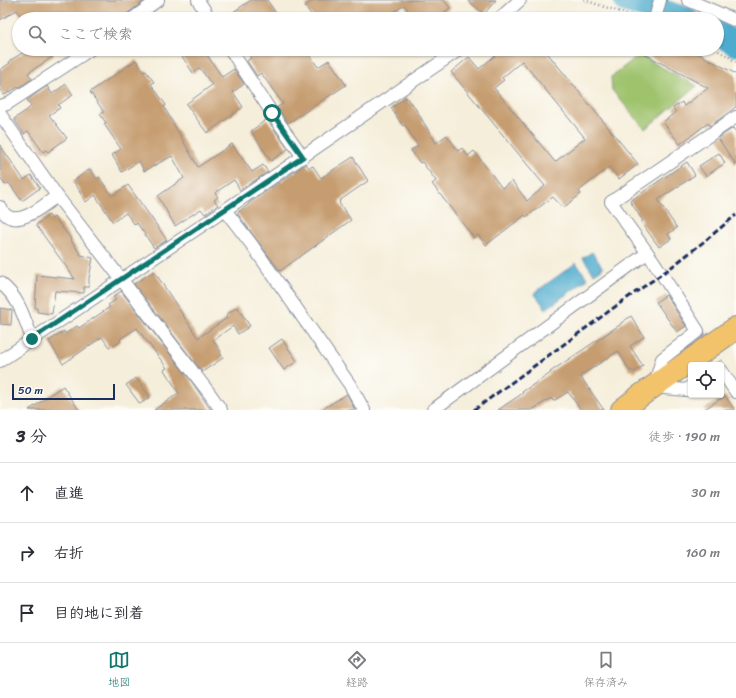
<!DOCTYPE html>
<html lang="ja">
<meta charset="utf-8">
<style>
:root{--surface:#fff;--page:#f7f7f7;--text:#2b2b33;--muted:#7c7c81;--line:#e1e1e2;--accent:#0f766e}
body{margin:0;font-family:Sriracha,"Klee One",sans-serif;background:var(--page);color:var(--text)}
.controls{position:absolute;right:12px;bottom:12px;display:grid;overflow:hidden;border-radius:4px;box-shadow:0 1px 3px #0004}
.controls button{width:36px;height:36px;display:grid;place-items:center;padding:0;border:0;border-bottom:1px solid var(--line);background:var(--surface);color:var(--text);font:20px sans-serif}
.scale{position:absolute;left:12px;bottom:10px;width:103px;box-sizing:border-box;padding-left:4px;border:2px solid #1b2f5e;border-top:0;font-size:11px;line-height:14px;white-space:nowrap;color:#1b2f5e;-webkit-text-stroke:3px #fdfcf7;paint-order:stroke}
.stop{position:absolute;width:12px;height:12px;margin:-9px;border:3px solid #0f766e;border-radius:50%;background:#fff}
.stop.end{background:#0f766e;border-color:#fff;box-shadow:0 1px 4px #0008}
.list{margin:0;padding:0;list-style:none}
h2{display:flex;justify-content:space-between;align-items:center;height:52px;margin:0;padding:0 16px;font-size:17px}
h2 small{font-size:13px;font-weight:400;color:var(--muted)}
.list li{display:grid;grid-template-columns:26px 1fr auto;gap:12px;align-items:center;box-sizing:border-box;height:60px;padding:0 16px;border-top:1px solid var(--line)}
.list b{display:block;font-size:15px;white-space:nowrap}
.list em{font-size:13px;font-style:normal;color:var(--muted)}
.icon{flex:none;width:22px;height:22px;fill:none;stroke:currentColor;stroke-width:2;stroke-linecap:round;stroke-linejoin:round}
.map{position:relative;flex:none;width:736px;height:410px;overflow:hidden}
.search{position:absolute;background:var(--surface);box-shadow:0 1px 3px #0004;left:12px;right:12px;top:12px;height:44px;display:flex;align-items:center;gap:10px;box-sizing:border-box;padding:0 14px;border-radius:22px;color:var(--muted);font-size:15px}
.sheet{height:232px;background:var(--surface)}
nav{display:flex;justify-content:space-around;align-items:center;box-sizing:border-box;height:56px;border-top:1px solid var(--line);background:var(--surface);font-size:11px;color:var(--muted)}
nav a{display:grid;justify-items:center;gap:2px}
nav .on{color:var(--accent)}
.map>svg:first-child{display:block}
</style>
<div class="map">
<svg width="736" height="410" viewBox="0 0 736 410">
<rect width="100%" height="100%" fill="#fdfcf7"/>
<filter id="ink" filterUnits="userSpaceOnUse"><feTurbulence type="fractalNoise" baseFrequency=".025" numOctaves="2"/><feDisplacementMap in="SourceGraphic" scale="8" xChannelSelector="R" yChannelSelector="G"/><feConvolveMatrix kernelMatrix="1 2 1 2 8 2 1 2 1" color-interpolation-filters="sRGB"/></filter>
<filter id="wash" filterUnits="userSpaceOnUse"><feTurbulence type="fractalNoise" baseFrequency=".012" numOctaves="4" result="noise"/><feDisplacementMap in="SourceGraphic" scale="16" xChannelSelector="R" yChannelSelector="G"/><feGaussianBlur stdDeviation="0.9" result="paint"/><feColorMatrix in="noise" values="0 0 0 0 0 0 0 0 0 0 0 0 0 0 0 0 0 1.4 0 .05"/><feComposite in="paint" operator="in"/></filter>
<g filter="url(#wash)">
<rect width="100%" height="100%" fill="#f5eeda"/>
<path fill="#9fc36d" stroke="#5d7966" d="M639,55L697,86L645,129L612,90L611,77Z"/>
<g fill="#4eabcd" stroke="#346d96">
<path d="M592,252L603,268L594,274L583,258Z"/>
<path d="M576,263L588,279L546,309L534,293Z"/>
</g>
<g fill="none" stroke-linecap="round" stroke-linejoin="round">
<g stroke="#4eabcd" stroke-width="25">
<path d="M626,0L686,19"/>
<path d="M717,33L736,44"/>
</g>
</g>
<g id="blocks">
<g fill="#c69d71" fill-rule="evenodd">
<path d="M0,0H144V1L128,13L125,16V19H23L17,10L0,20Z"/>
<path d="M251,0H267L280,19H223Z"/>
<path d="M314,0H444L450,8L436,19H415L404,5L384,19H314L305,6Z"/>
<path d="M467,0H496L484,14Z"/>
<path d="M29,49H50L54,56L28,73L32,79L18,88V87L4,95L0,90V70L10,63L9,61Z"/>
<path d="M177,49H203L222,77L234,69L244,84L233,92L243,107L207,133L186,104L212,85L200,68L193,73Z"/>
<path d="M245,49H305L318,67L329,60L346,85L288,123L277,107L283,104L261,73L257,76L247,61L251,58Z"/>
<path d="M503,49H544L638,164L619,179L609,167L579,191L581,194L563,208L553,197L526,217L525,215L486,245L478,235L474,238L432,184L436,181L422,162L420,163L411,150L418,146L405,125L403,126L391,108L406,97L411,104L412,103L436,143L447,135L458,151L462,148L468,156L474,151L502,188L512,181L527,201L545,186L451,72L469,57L479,69ZM522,61L585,138L555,162L494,88L504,80L502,78Z"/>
<path d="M635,49H690L736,74V107L710,126L708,123L680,144L663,122L676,112L673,108L682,102L684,106L708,88Z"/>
<path d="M136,60L144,72L146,71L154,82L151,84L166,105L164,107L198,167L232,144L252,172L263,165L268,172L240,190L234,180L215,193L218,197L214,200L218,205L205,214L201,209L175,226L158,196L184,178L172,156L144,171L139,161L122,172L112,155L121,149L104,124L106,123L100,114L104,112L90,92Z"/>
<path d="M66,84L73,95L58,105L60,108L49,115L67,138L48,152L46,150L43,152L28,131L24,134L14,119L27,110L31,106L27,100L47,86L52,94Z"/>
<path d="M267,119L288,149L271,161L251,131Z"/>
<path d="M733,128L736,132V165L718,138Z"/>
<path d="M0,145L24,180L31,175L40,188L22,201L9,183L5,185L0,177Z"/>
<path d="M719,153L725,163L706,176L699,166Z"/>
<path d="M353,157L368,181L339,201L340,202L339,203L351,220L280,271L237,213L249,204V203L306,164L309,168L313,166L321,178Z"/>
<path d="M687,162L695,175L658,200L677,228L668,234L671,239L659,247L641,222L643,221L630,201Z"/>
<path d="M90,169L97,179L99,177L112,196L128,185L167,240L154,248L137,223L135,225L126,213L113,222L95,195L86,202L79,191H80L73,181Z"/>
<path d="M49,215L52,219L54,217L71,239H70L81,255L93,258L89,278V287H84V293L55,291L52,314L37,312V308H35L37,275L75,279L36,225Z"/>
<path d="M154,271L198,338L227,318L226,315L237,307L250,326L238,334L233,326L213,340L221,352L220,353L223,358L202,372L134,284Z"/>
<path d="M121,291L192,382L211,410H154L179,393L164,370L167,368L137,328L120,339L121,341L112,347L111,346L109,347L102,337L63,364L49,341L64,331L65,334L77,326L79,328L110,307L108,305L116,300L113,297Z"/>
<path d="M666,295L686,326L677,332L656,302Z"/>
<path d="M0,308L12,310L11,325L0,324Z"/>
<path d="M631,316L644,337L630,346L643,366L634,372L632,370L630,371L618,351L580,376L604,410H581L568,392L553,401L551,398L532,410H498L523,393L522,392L551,373L550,372L621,324V323Z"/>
<path d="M282,339L297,361L284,370L269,348Z"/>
<path d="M136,378L150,397L140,404L126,385Z"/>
<path d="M63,386L79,410H29L48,397V396Z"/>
<path d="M347,394L355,410H321Z"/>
<path d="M725,396L735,410H703Z"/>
</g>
</g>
</g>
<g filter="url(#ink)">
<use href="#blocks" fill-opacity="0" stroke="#888e9c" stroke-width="1"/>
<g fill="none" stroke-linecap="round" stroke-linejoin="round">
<path stroke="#c9c8c1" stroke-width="12" stroke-dasharray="12 6" stroke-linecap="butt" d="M698,331L718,365"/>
<g stroke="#888e9c" stroke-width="14">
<g id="street">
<path d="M198,0L210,19"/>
<path d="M688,0L716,12L736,21"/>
<path d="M132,19L158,0"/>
<path d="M499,19L520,0"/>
<path d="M655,19L660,0"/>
<path d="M230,49L272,113L303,157"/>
<path d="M0,106L7,104L91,49"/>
<path d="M0,114L57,196L210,394L221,410"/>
<path d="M0,207C2,209 3,213 6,215C20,227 45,204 57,196"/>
<path d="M225,210L252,245L350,385L364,410"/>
<path d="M0,283C19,297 24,317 32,339"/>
<path d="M0,361L225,210L460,49"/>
<path d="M721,370L736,392"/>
<path d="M691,387L686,390L654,387L662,359L698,331L654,262L611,202L736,117"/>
<path d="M433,410L647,253"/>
</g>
</g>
<g stroke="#888e9c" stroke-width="24">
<path id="highway" d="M622,410L640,396L736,328"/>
</g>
<g stroke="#888e9c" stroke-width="2.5" stroke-dasharray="1 3" stroke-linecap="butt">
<path d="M584,0L642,19"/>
<path d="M715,49L726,55L736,62"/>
</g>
<use href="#street" stroke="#fff" stroke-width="12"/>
<use href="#highway" stroke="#f2c36a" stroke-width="22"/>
<path stroke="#1b2f5e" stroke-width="3" stroke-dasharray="6 3" stroke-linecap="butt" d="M474,410L623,301L669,269L706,240L736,215"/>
</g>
</g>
<g fill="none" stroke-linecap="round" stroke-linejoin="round" filter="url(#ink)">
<path stroke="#0f766e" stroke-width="5" d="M32,339L303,157L272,113"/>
</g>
</svg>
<div class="controls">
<button><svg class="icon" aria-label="locate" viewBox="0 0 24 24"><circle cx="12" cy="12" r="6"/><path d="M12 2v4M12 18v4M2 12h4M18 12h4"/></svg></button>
</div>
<div class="scale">50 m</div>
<div class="stop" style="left:272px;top:113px"></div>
<div class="stop end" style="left:32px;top:339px"></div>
<div class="search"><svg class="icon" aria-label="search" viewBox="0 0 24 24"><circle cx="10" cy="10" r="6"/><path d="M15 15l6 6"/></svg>ここで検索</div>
</div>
<section class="sheet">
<h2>3 分<small>徒歩 · 190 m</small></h2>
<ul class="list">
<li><svg class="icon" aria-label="ahead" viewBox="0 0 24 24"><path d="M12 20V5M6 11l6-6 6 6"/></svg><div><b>直進</b></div><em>30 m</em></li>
<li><svg class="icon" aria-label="right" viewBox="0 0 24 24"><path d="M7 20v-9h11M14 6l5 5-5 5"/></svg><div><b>右折</b></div><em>160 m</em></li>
<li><svg class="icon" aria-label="arrive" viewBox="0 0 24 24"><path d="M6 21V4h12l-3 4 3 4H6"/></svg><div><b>目的地に到着</b></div></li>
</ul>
</section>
<nav>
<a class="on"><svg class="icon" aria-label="map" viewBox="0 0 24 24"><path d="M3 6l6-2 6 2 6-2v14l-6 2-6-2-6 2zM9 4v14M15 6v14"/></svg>地図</a>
<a><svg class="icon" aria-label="directions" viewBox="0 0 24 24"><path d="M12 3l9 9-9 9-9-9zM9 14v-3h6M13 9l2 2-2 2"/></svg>経路</a>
<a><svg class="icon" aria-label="saved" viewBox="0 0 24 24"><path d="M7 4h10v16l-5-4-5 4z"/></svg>保存済み</a>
</nav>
